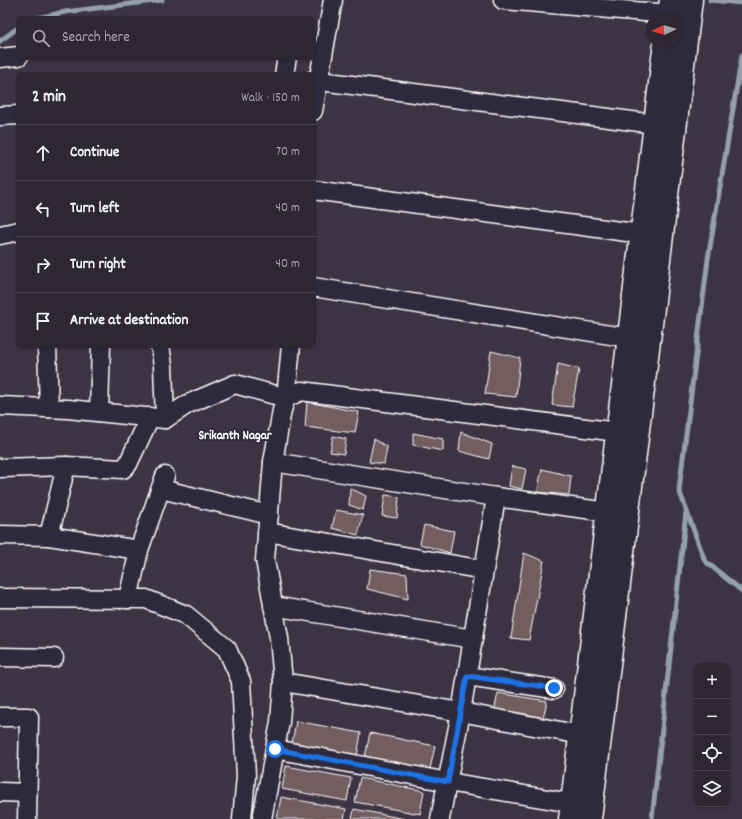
<!DOCTYPE html>
<meta charset="utf-8">
<style>
:root{--surface:#2d2733;--page:#352f3b;--text:#f1f3f6;--muted:#a7a5ac;--line:#48444e}
body{margin:0;font-family:Dekko,sans-serif;background:var(--page);color:var(--text)}
.controls{position:absolute;right:12px;bottom:12px;display:grid;overflow:hidden;border-radius:8px;box-shadow:0 1px 3px #0004}
.controls button{width:36px;height:36px;display:grid;place-items:center;padding:0;border:0;border-bottom:1px solid var(--line);background:var(--surface);color:var(--text);font:20px sans-serif}
.compass{position:absolute;left:646px;top:12px;width:36px;height:36px;border-radius:50%;background:var(--surface);box-shadow:0 1px 3px #0004;rotate:266deg}
.stop{position:absolute;width:12px;height:12px;margin:-9px;border:3px solid #1a73e8;border-radius:50%;background:#fff}
.stop.end{background:#1a73e8;border-color:#fff;box-shadow:0 1px 4px #0008}
.list{margin:0;padding:0;list-style:none}
h2{display:flex;justify-content:space-between;align-items:center;height:52px;margin:0;padding:0 16px;font-size:17px}
h2 small{font-size:13px;font-weight:400;color:var(--muted)}
.list li{display:grid;grid-template-columns:26px 1fr auto;gap:12px;align-items:center;box-sizing:border-box;height:56px;padding:0 16px;border-top:1px solid var(--line)}
.list b{display:block;font-size:15px;white-space:nowrap}
.list em{font-size:13px;font-style:normal;color:var(--muted)}
.icon{flex:none;width:22px;height:22px;fill:none;stroke:currentColor;stroke-width:2;stroke-linecap:round;stroke-linejoin:round}
.map{position:relative;flex:none;width:742px;height:819px;overflow:hidden}
.search{position:absolute;background:var(--surface);box-shadow:0 1px 3px #0004;left:16px;top:16px;width:300px;height:44px;display:flex;align-items:center;gap:10px;box-sizing:border-box;padding:0 14px;border-radius:8px;color:var(--muted);font-size:15px}
.panel{position:absolute;background:var(--surface);box-shadow:0 1px 3px #0004;left:16px;top:72px;width:300px;height:276px;border-radius:8px}
.map>svg:first-child{display:block}
</style>
<div class="map">
<svg width="742" height="819" viewBox="0 0 742 819">
<rect width="100%" height="100%" fill="#3c3444"/>
<filter id="ink" filterUnits="userSpaceOnUse"><feTurbulence type="fractalNoise" baseFrequency=".025" numOctaves="2"/><feDisplacementMap in="SourceGraphic" scale="8" xChannelSelector="R" yChannelSelector="G"/><feConvolveMatrix kernelMatrix="1 2 1 2 8 2 1 2 1" color-interpolation-filters="sRGB"/></filter>
<g filter="url(#ink)">
<g fill="none" stroke-linecap="round" stroke-linejoin="round">
<g stroke="#95a0ae" stroke-width="5">
<path d="M710,0L742,3"/>
<path d="M33,19L65,12L162,0"/>
<path d="M0,41L19,27"/>
<path d="M742,55L708,259L679,490L705,561L742,591"/>
<path d="M652,819L686,512"/>
</g>
</g>
<g fill="#725d5f" stroke="#fff">
<path d="M491,351L520,358L516,397L485,394Z"/>
<path d="M558,364L579,369L572,407L552,405Z"/>
<path d="M307,402L359,412L355,433L305,427Z"/>
<path d="M461,432L492,444L489,459L459,451Z"/>
<path d="M413,433L443,439V451L413,445Z"/>
<path d="M333,436L346,439L344,454L330,452Z"/>
<path d="M374,439L387,447L384,464L369,462Z"/>
<path d="M512,466L526,469L522,489L509,486Z"/>
<path d="M542,469L571,476L569,495L537,492Z"/>
<path d="M350,488L366,496L363,510L349,505Z"/>
<path d="M385,495L399,497L397,518L382,516Z"/>
<path d="M336,510L363,515L358,535L332,528Z"/>
<path d="M424,525L454,531L450,553L420,544Z"/>
<path d="M524,553L544,561L529,640L511,638Z"/>
<path d="M370,569L407,574L408,599L367,589Z"/>
<path d="M498,693L547,701L543,719L494,712Z"/>
<path d="M296,721L361,733L357,756L292,744Z"/>
<path d="M370,733L435,746L430,769L365,757Z"/>
<path d="M286,766L351,778L347,801L282,789Z"/>
<path d="M360,778L424,791L420,814L355,802Z"/>
<path d="M281,797L346,809L344,819H277Z"/>
<path d="M354,809L405,819H352Z"/>
</g>
<g fill="none" stroke-linecap="round" stroke-linejoin="round">
<g stroke="#fff" stroke-width="21">
<g id="street">
<path d="M503,0L669,14"/>
<path d="M0,58L19,56"/>
<path d="M284,75L287,57"/>
<path d="M313,80L655,124"/>
<path d="M313,111L333,0"/>
<path d="M0,116L19,115"/>
<path d="M313,190L642,234"/>
<path d="M0,235L19,231"/>
<path d="M313,287L629,338"/>
<path d="M47,345L49,408"/>
<path d="M160,345L163,366L165,419"/>
<path d="M0,406L68,409L165,419L188,404L235,384L286,398L291,345"/>
<path d="M99,412L101,345"/>
<path d="M273,462L496,497L608,512"/>
<path d="M0,468L66,466L123,469L128,464L150,417"/>
<path d="M161,489L269,515"/>
<path d="M267,532L484,570"/>
<path d="M0,535L49,536L139,550"/>
<path d="M49,536L66,466"/>
<path d="M0,598L146,599L186,615L227,649L241,681L246,776L242,819"/>
<path d="M128,599L139,550L165,476"/>
<path d="M273,606L473,639"/>
<path d="M0,657L54,658"/>
<path d="M467,676L554,689"/>
<path d="M283,682L461,712L581,735"/>
<path d="M0,717H29L27,819"/>
<path d="M275,749L448,782L571,803"/>
<path d="M0,792L27,793"/>
<path d="M262,819L280,722L283,682L279,638L265,560L273,462L282,410L286,398L301,391L617,432"/>
<path d="M440,819L461,712L496,497"/>
</g>
</g>
<g stroke="#fff" stroke-width="25">
<g id="secondary">
<path d="M668,18L671,0"/>
<path d="M570,819L665,42"/>
<path d="M590,819L691,0"/>
</g>
</g>
<use href="#street" stroke="#2f2a3d" stroke-width="18"/>
<use href="#secondary" stroke="#2f2a3d" stroke-width="22"/>
</g>
</g>
<g fill="none" stroke-linecap="round" stroke-linejoin="round" filter="url(#ink)">
<path stroke="#1a73e8" stroke-width="5" d="M275,749L448,782L467,676L554,688"/>
</g>
<g text-anchor="middle" stroke-width="4" stroke-linejoin="round" paint-order="stroke">
<g font-size="13" font-weight="bold" fill="#fff" stroke="#2f2a3d">
<text x="235" y="439">Srikanth Nagar</text>
</g>
</g>
</svg>
<div class="controls">
<button>+</button>
<button>−</button>
<button><svg class="icon" aria-label="locate" viewBox="0 0 24 24"><circle cx="12" cy="12" r="6"/><path d="M12 2v4M12 18v4M2 12h4M18 12h4"/></svg></button>
<button><svg class="icon" aria-label="layers" viewBox="0 0 24 24"><path d="M12 4l9 5-9 5-9-5zM3 14l9 5 9-5"/></svg></button>
</div>
<svg class="compass" viewBox="-18 -18 36 36"><path d="M0-13l5 13h-10z" fill="#e53935"/><path d="M0 13l5-13h-10z" fill="#a7a5ac"/></svg>
<div class="stop" style="left:275px;top:749px"></div>
<div class="stop end" style="left:554px;top:688px"></div>
<div class="search"><svg class="icon" aria-label="search" viewBox="0 0 24 24"><circle cx="10" cy="10" r="6"/><path d="M15 15l6 6"/></svg>Search here</div>
<section class="panel">
<h2>2 min<small>Walk · 150 m</small></h2>
<ul class="list">
<li><svg class="icon" aria-label="ahead" viewBox="0 0 24 24"><path d="M12 20V5M6 11l6-6 6 6"/></svg><div><b>Continue</b></div><em>70 m</em></li>
<li><svg class="icon" aria-label="left" viewBox="0 0 24 24"><path d="M17 20v-9H6M10 6l-5 5 5 5"/></svg><div><b>Turn left</b></div><em>40 m</em></li>
<li><svg class="icon" aria-label="right" viewBox="0 0 24 24"><path d="M7 20v-9h11M14 6l5 5-5 5"/></svg><div><b>Turn right</b></div><em>40 m</em></li>
<li><svg class="icon" aria-label="arrive" viewBox="0 0 24 24"><path d="M6 21V4h12l-3 4 3 4H6"/></svg><div><b>Arrive at destination</b></div></li>
</ul>
</section>
</div>
